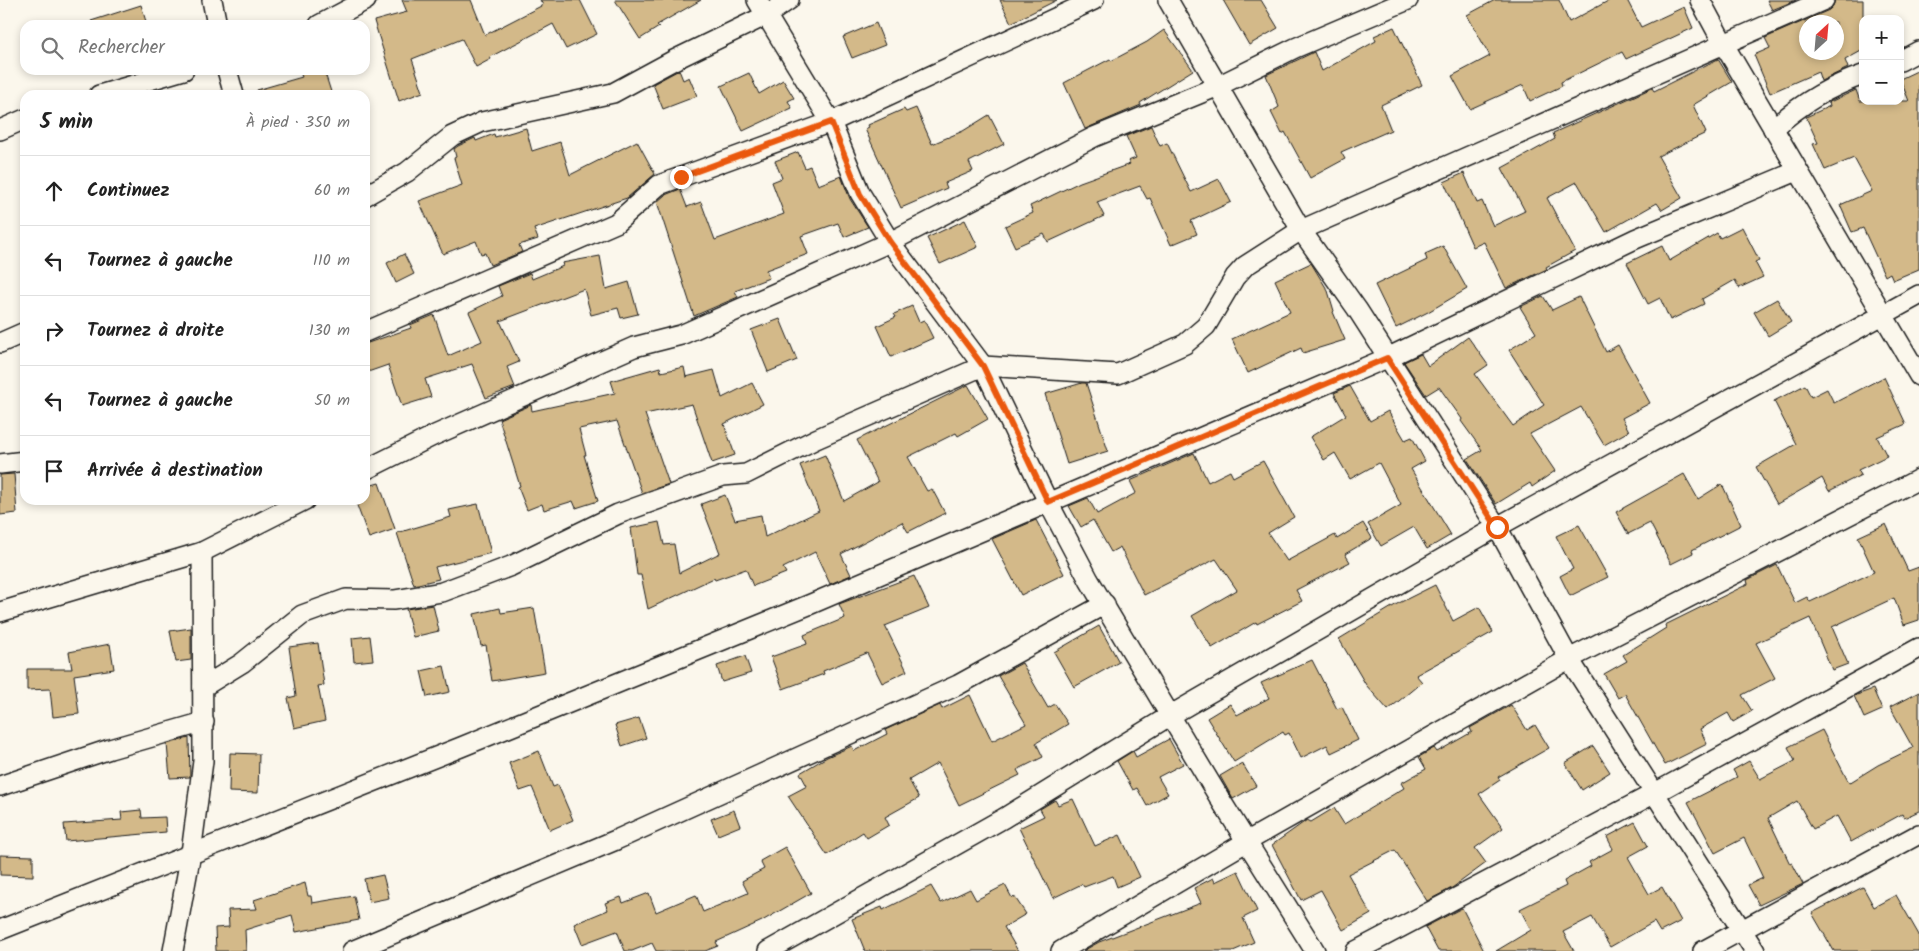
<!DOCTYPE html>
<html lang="fr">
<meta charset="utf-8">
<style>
:root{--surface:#fff;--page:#f6f6f6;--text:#222;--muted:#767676;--line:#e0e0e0}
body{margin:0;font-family:Kalam,sans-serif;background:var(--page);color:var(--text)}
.controls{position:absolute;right:15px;top:15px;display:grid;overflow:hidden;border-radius:10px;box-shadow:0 2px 8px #0003}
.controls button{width:45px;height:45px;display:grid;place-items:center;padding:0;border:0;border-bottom:1px solid var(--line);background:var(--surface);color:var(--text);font:25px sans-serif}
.compass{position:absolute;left:1799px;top:15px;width:45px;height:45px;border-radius:50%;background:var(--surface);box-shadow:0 2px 8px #0003;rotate:26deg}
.stop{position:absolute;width:15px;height:15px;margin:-11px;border:4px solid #ea580c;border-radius:50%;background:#fff}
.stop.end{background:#ea580c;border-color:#fff;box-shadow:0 1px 5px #0008}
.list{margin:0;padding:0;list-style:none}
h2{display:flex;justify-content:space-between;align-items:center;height:65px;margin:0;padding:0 20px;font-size:21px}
h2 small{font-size:16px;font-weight:400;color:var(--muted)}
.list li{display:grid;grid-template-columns:32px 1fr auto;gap:15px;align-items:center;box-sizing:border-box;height:70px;padding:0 20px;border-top:1px solid var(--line)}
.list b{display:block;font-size:19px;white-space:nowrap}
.list em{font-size:16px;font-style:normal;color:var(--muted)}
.icon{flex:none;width:28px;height:28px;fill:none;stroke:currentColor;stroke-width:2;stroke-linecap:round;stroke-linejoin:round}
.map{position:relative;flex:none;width:1919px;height:951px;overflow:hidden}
.search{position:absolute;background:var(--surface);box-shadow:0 2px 8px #0003;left:20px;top:20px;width:350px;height:55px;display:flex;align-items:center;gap:12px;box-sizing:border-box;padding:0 18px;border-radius:15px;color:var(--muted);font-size:19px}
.panel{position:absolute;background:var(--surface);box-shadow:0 2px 8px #0003;left:20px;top:90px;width:350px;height:415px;border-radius:15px}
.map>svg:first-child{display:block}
</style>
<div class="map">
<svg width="1919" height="951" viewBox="0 0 1919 951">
<rect width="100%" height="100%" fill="#fbf7ec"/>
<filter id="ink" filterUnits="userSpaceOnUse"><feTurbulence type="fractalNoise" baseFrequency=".02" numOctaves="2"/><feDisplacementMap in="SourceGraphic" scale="10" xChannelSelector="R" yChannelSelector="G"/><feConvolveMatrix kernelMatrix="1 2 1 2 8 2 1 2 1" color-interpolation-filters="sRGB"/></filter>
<g filter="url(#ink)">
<g fill="#d3b989" stroke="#1c1c1c" fill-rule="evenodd">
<path d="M402,0H471L485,35L543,5L540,0H580L597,34L566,49L553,24L490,57L491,59L476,67L462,39L412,59L423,92L399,101L374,21L407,12Z"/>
<path d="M615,0H701L657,25L659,27L640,39Z"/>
<path d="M1000,0H1057L1011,23Z"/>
<path d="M1223,0H1261L1278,28L1249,45Z"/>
<path d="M1495,0H1559L1569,22L1610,0H1627L1641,27L1684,7L1693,28L1626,59L1622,52L1561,82L1562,86L1530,101L1523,85L1470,109L1452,76L1490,56L1467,15Z"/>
<path d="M1767,0H1796L1772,10Z"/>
<path d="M1835,0H1863V50L1845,60L1848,68L1821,81L1818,72L1770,93L1754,55L1770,48L1765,38L1829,10L1833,6ZM1806,22H1836V52H1806Z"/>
<path d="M141,5L147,25H92L91,21Z"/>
<path d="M876,23L885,45L852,58L843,37Z"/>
<path d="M1394,27L1422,85L1381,105L1391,130L1341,152L1345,159L1310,178L1285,132L1282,134L1271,112L1279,107L1266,75L1314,52L1322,71L1376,41L1374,36Z"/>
<path d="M1164,30L1193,70L1140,103L1141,105L1085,129L1064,83L1110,59L1111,61L1147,42Z"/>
<path d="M1718,59L1732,82L1693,105L1706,133L1658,156L1682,198L1662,210L1657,203L1606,232L1577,182L1547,198L1575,251L1546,267L1547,269L1506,288L1484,242L1473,247L1444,182L1464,173L1477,203L1482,201L1493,226L1525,211L1502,168L1555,139L1553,133L1652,88L1654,91Z"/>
<path d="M299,70H324L332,95H257V90L302,77Z"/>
<path d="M679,70L683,80L689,77L697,96L663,109L653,84Z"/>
<path d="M1919,70V269L1893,280L1890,273L1885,276L1863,228L1852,232L1840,205L1872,191L1854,158L1825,170L1813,144L1818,143L1806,117L1830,106L1829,102L1832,101L1856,90L1860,101H1909L1900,79Z"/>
<path d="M749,73L759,94L783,80L794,98L788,101L792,108L743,131L721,86Z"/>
<path d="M916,108L932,144L963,131L989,115L1004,144L969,162L973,171L945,183L947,188L901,208L865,129L869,127L868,125L904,109L906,112Z"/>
<path d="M1151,126L1160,146L1167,143L1191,192L1219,179L1231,202L1191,221L1197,234L1171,245L1150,198L1147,199L1140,186L1097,202L1104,216L1048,242L1044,234L1015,247L1005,226L1033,213L1030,206L1080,182L1130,164L1128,161L1136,158L1126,136Z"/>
<path d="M526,128L532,151L560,142L570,175L637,141L655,174L627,198L534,229L538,239L519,245L522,252L490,265L485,253L481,254L476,241L443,254L419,201L462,185L454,158L456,157L454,149L458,146L475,138L476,141L494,134L495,137Z"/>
<path d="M798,152L805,168L810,166L818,185L841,176L850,199L868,227L844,237L838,223L801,236L808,254L766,270L769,278L735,291L738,297L694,316L657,202L665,195L680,189L687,207L701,202L715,240L784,214L772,182L782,178L775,161Z"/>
<path d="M965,220L978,247L940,264L927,238Z"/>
<path d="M1742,227L1759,260L1755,262L1763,277L1739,288L1735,280L1702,299L1704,304L1670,320L1660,298L1648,304L1627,263L1662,246L1669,261L1717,233L1720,238Z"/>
<path d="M1443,246L1467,289L1428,312L1396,328L1375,285L1427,260L1425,254Z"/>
<path d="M404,254L414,274L396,283L387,263Z"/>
<path d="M600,256L606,289L629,282L638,314L621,318L618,308L591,315L584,289L500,321L519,362L507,367L515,387L486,398L472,364L425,379L431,397L402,406L388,365L365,373V344L411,328L410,325L434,315L448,356L482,341L469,312L502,296L498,286L530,273L532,279L563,266L562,263Z"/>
<path d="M1311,263L1328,291L1334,311L1333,312L1345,340L1303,353L1301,348L1248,373L1232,339L1290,312L1275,280Z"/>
<path d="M1543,296L1552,310L1579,297L1606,352L1618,345L1650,403L1622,418L1629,431L1604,445L1581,407L1530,434L1555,471L1532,487L1530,483L1496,504L1467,459L1482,450L1461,421L1462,419L1439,387L1426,395L1404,362L1421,354L1428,366L1468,337L1488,365L1475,374L1513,426L1544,405L1509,350L1536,333L1520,307Z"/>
<path d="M1777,299L1791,322L1768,336L1754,312Z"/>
<path d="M912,306L919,322L924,320L933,338L891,357L877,326L896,317L894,314Z"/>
<path d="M780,319L797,360L768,372L751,330Z"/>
<path d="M660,367L661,372L684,367L686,377L714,370L722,398L752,383L763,404L724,424L735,455L712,463L692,404L645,414L669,484L642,493L617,421L579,429L586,455H584L598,501L576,508L573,501L544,510L542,504L527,510L518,487L520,486L499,419L531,405L532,411L615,393L611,381Z"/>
<path d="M1884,377L1906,424L1877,437L1887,456L1858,470L1861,475L1829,491L1822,478L1777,504L1756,467L1796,444L1774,401L1805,385L1811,397L1827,389L1834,403Z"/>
<path d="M1082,383H1086L1108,451L1067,464L1045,394Z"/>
<path d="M968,385L988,419L958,436L956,433L908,457L927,491L932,489L945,513L908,532L902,522L841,554L851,575L830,584L815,552L783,568L786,573L753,586L746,569L715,580L714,578L648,609L641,575H637L631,528L659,522L664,545L674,544L679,573L720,553L701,504L725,495L735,520L761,515L765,537L819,511L800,465L825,455L844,501L878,482L857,440Z"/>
<path d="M1350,386L1370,421L1388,411L1405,440L1412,437L1425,461L1411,469L1451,535L1427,549L1414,527L1381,546L1368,524L1401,505L1379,463L1350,479L1335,453L1324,460L1310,437L1346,415L1334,393Z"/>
<path d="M1194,453L1208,482L1230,471L1233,477L1263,461L1294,517L1268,533L1287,561L1335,535L1337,539L1363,523L1372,538L1345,554L1350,562L1296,590L1302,601L1257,624L1256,622L1212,648L1192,616L1237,590L1216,559L1144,595L1120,547L1111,552L1093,520L1081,527L1069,506L1088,498L1097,514L1136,493L1130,481Z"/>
<path d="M14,474L17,513L0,515V475Z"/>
<path d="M1684,474L1698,499L1722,484L1741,525L1692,550L1693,553L1671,564L1650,523L1628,534L1616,512Z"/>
<path d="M379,483L395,529L369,538L355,500H365V487Z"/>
<path d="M478,504L491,553L435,567L439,579L414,585L397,533L451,517L449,510Z"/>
<path d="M1036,520L1064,574L1021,595L992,539Z"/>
<path d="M1886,524L1908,571L1919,567V620L1904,625L1894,598L1832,627L1848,664L1832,670L1810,618L1756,643L1775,678L1742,695L1752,711L1733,722L1728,713L1700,729L1707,744L1665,765L1625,694L1618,698L1604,674L1627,661L1623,655L1666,628L1665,625L1748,584L1747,580L1777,565L1795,603L1807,597L1810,602L1874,572L1858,537Z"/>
<path d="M1579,525L1608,577L1570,596L1560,576L1573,569L1556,536Z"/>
<path d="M914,576L929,608L885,626L907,671L882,683L867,653L823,671L824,674L783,689L771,657L807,644L804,635L845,618L839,604Z"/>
<path d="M1435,585L1453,621L1479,607L1493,632L1416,675L1422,682L1388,710L1366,685L1339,639L1397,604Z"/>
<path d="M433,605L439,631L413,637L406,609Z"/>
<path d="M500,608L501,613L534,608L545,672L492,681L486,645L481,646L474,614Z"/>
<path d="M1099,626L1119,662L1074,687L1054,652Z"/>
<path d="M191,628V660L176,662L170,631Z"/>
<path d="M370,636L373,660L354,662L352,638Z"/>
<path d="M318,643L324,685L318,686L325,721L294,728L288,698L296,696L289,647Z"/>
<path d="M110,644L114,669L74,675L79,714L53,717L50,689L27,690V669H72L69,652Z"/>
<path d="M745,656L751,673L722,682L717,666Z"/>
<path d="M1312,660L1337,709L1342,707L1358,740L1331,753L1327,745L1301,758L1289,733L1285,735L1283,732L1234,762L1207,718L1230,704L1237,715L1269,698L1261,683Z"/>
<path d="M1022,663L1048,708L1055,704L1068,724L1036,743L1043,757L1017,770L1020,775L959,805L938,763L909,780L919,798L885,817L889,825L867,838L863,832L827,855L788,796L807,786L800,773L827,757L852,746L854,751L887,734L885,730L940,705L942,709L970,695L992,741L1026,724L998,676Z"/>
<path d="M444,666L450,692L427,697L421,671Z"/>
<path d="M1873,689L1882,710L1864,718L1854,696Z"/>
<path d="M1919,692V811L1904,818L1902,814L1851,842L1837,816L1813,829L1797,801L1768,818L1790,864L1792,863L1803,884L1759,905L1748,885L1763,878L1744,838L1715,853L1688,802L1737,777L1733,770L1749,761L1760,779L1795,761L1788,747L1822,730L1849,783L1878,765L1913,748L1890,707Z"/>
<path d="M1511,705L1527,730L1535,725L1549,748L1498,777L1500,780L1479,794L1503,828L1475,848L1486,863L1452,888L1427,901L1395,850L1348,874L1371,914L1343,930L1321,890L1301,900L1272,845L1307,820L1311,822L1334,808L1344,824L1404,788L1401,783L1426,769L1419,757L1434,748L1437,752L1472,732L1470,728Z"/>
<path d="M639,718L646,738L622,746L615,725Z"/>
<path d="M189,738L190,777L170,778L167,744Z"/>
<path d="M1169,739L1183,764L1158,777L1168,794L1147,806L1137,788L1133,790L1117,761L1133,751L1136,757Z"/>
<path d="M1593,746L1610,772L1582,790L1565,763Z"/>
<path d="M539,751L553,787L558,785L573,820L550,830L532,787L520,791L509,763Z"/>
<path d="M230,753L259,754L258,793L229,792Z"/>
<path d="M1242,763L1256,786L1233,799L1220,776Z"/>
<path d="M1073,799L1095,846L1120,835L1140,877L1117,887L1113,876L1084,887L1082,884L1053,898L1019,828L1044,816L1040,809L1055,800L1058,805Z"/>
<path d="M141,810L142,818L165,817L166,832L66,841L64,824L122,820L121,812Z"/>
<path d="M734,810L740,826L718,835L711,819Z"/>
<path d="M1635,822L1648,846L1628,857L1649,894L1662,887L1681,921L1660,932L1654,922L1610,947L1592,917L1563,932L1574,951H1496L1531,930L1520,909L1566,886L1564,881L1591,866L1589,862L1613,849L1607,837Z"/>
<path d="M785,847L811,893L762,921L716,942L718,946L705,951H656L652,943L632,951H625L617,931L582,944L574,924L608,910L605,903L621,897L623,903L649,893L656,912L696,895L703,912L748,893L742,881L764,869L760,861Z"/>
<path d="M0,855L33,856V876L0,875Z"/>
<path d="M1238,871L1257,911L1243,918L1254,942L1233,951H1083L1099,942L1201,903L1194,888L1213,878L1215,882Z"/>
<path d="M383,875L389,898L369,902L364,879Z"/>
<path d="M305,883L308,896H311L312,903L354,896L359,920L296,932L292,915L245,930L246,951H216L215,928L229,927L228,910L257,909L254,900Z"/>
<path d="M1005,885L1012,898L1014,896L1026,914L1004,927L1018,951H865L852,919L882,907L883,910L931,886L941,903L970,889L976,900Z"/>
<path d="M1863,887L1874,907L1896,895L1919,935V951H1834L1812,913Z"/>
<path d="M1462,908L1484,951H1438L1425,927Z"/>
</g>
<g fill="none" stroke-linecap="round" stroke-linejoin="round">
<g stroke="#1c1c1c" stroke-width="22">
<g id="street">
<path d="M212,0L217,25"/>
<path d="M757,0L831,122L860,193L890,242L983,366L1048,502L1089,580L1223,804L1315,951"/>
<path d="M1168,0L1301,230L1357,309L1497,527L1569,659L1755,951"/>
<path d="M1700,0L1723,43L1919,376"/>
<path d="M319,25L366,0"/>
<path d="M1900,61L1919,51"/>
<path d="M227,70L234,95"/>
<path d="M99,95L184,70"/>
<path d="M1773,129C1800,104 1828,87 1863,75"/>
<path d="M0,130L25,119"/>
<path d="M365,196L407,172L452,136L482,122L613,93L674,60L767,15L789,0"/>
<path d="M365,332L616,223L659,185L831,122L1094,0"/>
<path d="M0,343L25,332"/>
<path d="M0,464L25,461"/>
<path d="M365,470L435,435L634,347L681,335L890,242L1094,137L1216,87L1295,48L1408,0"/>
<path d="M0,612L202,552L305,500"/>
<path d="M203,687L242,663L302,615L346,599L394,600L442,592L511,566L618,514L723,476L746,474L816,439L983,366L1118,374L1185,344L1206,326L1235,277L1245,266L1301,230L1824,0"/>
<path d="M0,786L110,749L204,722"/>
<path d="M0,930L461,747L811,604L1387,358L1635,239L1797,171"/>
<path d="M173,951L191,853L203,761L202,552"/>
<path d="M352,951L616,840L958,685L1105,604"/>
<path d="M768,951L1004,818L1171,715L1497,527L1919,295"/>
<path d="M1061,951L1246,842L1569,659L1919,479"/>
<path d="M1356,951L1655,793L1919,648"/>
<path d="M1703,951L1919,834"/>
</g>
</g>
<use href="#street" stroke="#fbf7ec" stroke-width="19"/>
</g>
</g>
<g fill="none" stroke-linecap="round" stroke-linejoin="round" filter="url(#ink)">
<path stroke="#ea580c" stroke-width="6" d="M681,177L831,122L860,194L890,242L983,366L1048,502L1387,358L1497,527"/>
</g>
</svg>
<div class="controls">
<button>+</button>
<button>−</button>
</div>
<svg class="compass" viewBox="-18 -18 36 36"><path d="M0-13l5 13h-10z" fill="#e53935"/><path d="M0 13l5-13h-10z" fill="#767676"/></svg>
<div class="stop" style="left:1497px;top:527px"></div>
<div class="stop end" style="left:681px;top:177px"></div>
<div class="search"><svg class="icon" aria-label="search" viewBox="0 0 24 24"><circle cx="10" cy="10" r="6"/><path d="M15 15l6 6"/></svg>Rechercher</div>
<section class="panel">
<h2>5 min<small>À pied · 350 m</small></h2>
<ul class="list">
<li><svg class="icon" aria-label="ahead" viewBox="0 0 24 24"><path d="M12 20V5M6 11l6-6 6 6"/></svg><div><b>Continuez</b></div><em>60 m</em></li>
<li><svg class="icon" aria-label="left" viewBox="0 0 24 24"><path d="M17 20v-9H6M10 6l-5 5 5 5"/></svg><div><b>Tournez à gauche</b></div><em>110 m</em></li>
<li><svg class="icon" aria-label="right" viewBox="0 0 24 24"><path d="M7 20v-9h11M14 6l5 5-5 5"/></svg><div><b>Tournez à droite</b></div><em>130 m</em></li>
<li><svg class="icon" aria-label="left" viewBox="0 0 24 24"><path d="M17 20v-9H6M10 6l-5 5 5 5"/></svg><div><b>Tournez à gauche</b></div><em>50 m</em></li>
<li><svg class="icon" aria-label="arrive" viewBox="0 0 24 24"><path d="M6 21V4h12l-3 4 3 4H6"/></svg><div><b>Arrivée à destination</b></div></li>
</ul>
</section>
</div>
